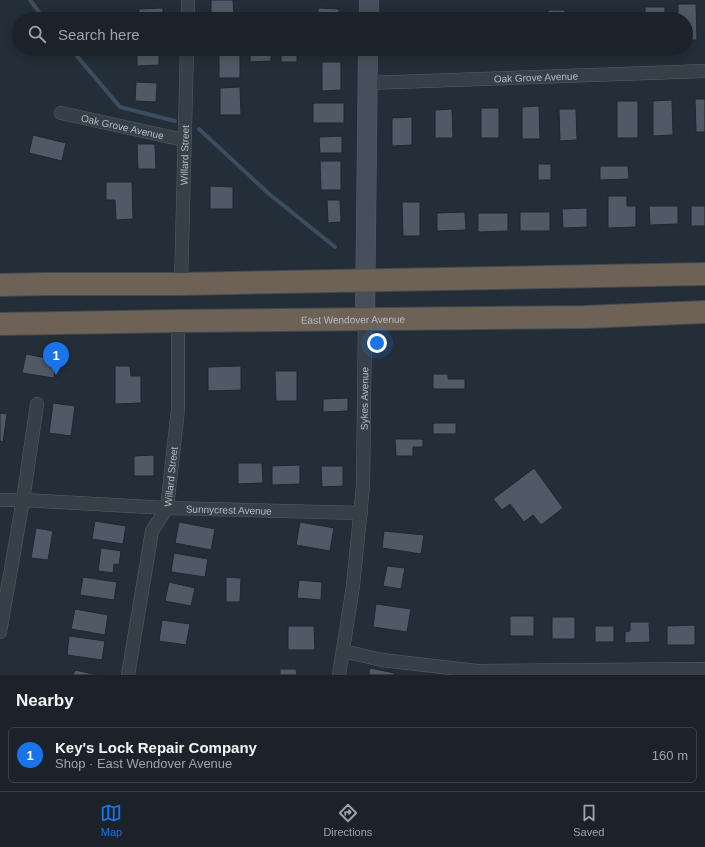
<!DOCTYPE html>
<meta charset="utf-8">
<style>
:root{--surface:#1b222a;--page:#242a32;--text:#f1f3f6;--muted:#a0a4a8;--line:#393f47;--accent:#1a73e8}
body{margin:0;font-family:Helvetica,sans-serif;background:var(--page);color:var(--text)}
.you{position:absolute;left:377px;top:343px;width:14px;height:14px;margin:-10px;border:3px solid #fff;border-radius:50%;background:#1a73e8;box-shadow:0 0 0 6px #1a73e833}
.badge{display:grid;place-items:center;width:26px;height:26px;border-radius:50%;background:var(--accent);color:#fff;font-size:13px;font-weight:700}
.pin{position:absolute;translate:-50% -33px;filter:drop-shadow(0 1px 2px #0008)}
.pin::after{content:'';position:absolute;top:21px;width:14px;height:12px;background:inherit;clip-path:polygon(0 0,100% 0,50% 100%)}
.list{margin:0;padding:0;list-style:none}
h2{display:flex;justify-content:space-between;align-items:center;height:52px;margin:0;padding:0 16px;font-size:17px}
h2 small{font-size:13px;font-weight:400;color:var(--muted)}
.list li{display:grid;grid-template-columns:26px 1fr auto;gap:12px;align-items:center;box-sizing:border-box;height:56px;margin:0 8px 8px;padding:0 8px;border:1px solid var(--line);border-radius:6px}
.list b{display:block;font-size:15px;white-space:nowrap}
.list p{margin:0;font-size:13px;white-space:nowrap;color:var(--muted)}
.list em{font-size:13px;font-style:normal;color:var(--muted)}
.icon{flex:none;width:22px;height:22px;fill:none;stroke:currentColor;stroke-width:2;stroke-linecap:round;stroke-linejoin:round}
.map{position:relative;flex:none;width:705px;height:675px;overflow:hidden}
.search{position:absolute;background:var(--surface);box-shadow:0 2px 10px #0003;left:12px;right:12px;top:12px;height:44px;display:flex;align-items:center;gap:10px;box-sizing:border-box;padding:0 14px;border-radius:22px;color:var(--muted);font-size:15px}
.sheet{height:116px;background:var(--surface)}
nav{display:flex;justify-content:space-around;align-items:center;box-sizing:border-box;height:56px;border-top:1px solid var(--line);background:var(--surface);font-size:11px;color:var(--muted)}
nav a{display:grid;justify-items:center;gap:2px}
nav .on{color:var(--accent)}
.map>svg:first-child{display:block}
</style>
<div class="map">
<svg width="705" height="675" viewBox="0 0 705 675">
<rect width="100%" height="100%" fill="#242e38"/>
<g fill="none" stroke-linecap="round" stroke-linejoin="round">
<g stroke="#3b4d5f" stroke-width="4">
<path d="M30,0L44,19"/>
<path d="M71,49L120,107L175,121"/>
<path d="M199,129L268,193L335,247"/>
</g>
</g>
<g fill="#4f5a66" stroke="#1f272f">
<path d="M211,0H233L234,15L211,16Z"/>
<path d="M678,4H696L697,40H686V19H678Z"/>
<rect x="645" y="7" width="20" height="12"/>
<path d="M163,8V19H139V9Z"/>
<path d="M318,8L339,9V19H318Z"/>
<rect x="548" y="10" width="17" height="9"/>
<rect x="442" y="17" width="19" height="2"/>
<rect x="606" y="17" width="23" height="2"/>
<path d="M137,49H159V65L137,66Z"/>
<path d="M271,49V61L250,62V50Z"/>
<rect x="281" y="49" width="16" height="13"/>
<rect x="402" y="49" width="29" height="4"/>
<rect x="442" y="49" width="19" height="3"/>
<rect x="480" y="49" width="18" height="1"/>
<path d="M240,52V78H219V53Z"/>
<path d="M322,62H341V90L322,91Z"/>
<path d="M136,82L157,83L156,102L135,101Z"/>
<path d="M240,87L241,115H220V88Z"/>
<path d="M695,99H705V132H696Z"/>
<path d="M672,100L673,135L653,136V101Z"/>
<rect x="617" y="101" width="21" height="37"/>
<rect x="313" y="103" width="31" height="20"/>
<path d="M539,106L540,139H522V107Z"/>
<rect x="481" y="108" width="18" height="30"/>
<path d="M452,109L453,138H435V110Z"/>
<path d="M559,109H576L577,140L560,141Z"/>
<path d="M412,117V145L392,146V118Z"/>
<path d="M33,135L66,143L62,161L29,153Z"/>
<path d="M342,136V153H320L319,137Z"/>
<path d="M137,144H155L156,169H138Z"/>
<path d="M320,161H341V190H321Z"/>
<rect x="538" y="164" width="13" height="16"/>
<path d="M600,166H628L629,179L600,180Z"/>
<path d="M106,182H132L133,219L116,220L115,200H106Z"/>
<path d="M210,186L233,187V209H210Z"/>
<path d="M608,196H627V206H636V227L608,228Z"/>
<path d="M327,200H340L341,222L328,223Z"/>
<path d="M402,202H420V236H403Z"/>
<path d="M649,206H678V224L650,225Z"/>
<rect x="691" y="206" width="14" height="20"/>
<path d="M587,208V227L563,228L562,209Z"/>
<path d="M465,212L466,230L437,231V213Z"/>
<rect x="520" y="212" width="30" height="19"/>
<path d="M478,213H508V231L478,232Z"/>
<path d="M26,354L57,360L54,378L22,373Z"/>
<path d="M115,366H130L131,376H141V403L115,404Z"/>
<path d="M241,366V390L208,391V367Z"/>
<path d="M275,371H297V401H276Z"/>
<path d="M433,374H448V379H465V389H433Z"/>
<path d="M348,398V411L323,412V399Z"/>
<path d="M53,403L75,406L71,436L49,433Z"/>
<path d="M0,413L7,414L3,442L0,441Z"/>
<rect x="433" y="423" width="23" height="11"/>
<path d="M395,439H423V447H413V456H396Z"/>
<path d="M154,455V476H134V456Z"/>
<path d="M238,463H262L263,483L238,484Z"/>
<path d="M300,465V484L272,485V466Z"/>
<path d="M321,466H343V486L322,487Z"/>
<path d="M534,468L563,508L541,525L533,515L524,522L510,504L502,510L493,499Z"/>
<path d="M95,521L126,526L123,544L92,539Z"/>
<path d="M179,522L215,529L211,550L175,543Z"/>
<path d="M300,522L334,528L330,551L296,545Z"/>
<path d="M36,528L53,531L48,560L31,558Z"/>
<path d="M384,531L424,535L421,554L382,548Z"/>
<path d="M101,548L121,551L119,565L114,564L113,573L98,571Z"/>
<path d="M174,553L208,559L205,577L171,572Z"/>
<path d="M387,566L405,568L401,589L383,586Z"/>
<path d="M83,577L117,582L114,600L80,595Z"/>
<path d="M226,577L241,578L240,602H226Z"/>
<path d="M299,580L322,582L321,600L297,598Z"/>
<path d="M169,582L195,588L191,606L165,601Z"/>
<path d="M376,604L411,609L407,632L373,627Z"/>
<path d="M75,609L108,615L105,635L71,629Z"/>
<rect x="510" y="616" width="24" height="20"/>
<rect x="552" y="617" width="23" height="22"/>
<path d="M162,620L190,624L186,645L159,641Z"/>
<path d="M630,622H649L650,642L625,643V632L630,631Z"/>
<path d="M695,625V645H667V626Z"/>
<path d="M288,626H314L315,650H288Z"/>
<rect x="595" y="626" width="19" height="16"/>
<path d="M69,636L105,641L102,660L67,655Z"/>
<path d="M370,668L394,673V675H369Z"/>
<path d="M280,669H296L297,675H280Z"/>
<path d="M75,670L98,675H73Z"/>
</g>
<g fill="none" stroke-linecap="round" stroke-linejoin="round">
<g stroke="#555e66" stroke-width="14">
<g id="street">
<path d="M188,19V0"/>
<path id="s1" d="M367,83L705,71"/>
<path id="s2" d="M61,113L184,140"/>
<path id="s3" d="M181,284L187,49"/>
<path id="s4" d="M0,500H23L167,508L361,513"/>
<path d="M0,632L23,500L37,404"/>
<path d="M343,651L382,660L477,671L705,669"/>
<path id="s5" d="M128,675L152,531L167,508L178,409V321"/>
<path id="s6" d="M339,675L353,586L363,486L365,320"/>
</g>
</g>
<g stroke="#555e66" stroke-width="20">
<g id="secondary">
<path d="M369,19V0"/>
<path d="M365,320L368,49"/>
</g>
</g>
<g stroke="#424b53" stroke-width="24">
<g id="highway">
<path d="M0,285L45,284H181L705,274"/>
<path id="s7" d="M0,324L178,321L585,317L705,312"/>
</g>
</g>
<use href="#street" stroke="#374048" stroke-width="13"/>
<use href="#secondary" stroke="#464f5b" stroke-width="19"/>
<use href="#highway" stroke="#6d6255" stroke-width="22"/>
</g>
<g text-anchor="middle" stroke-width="4" stroke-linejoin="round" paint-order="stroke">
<g font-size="10" fill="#b2bbc4" stroke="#1d252d">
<text dy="4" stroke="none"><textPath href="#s1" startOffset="169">Oak Grove Avenue</textPath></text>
<text dy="4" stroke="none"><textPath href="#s2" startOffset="63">Oak Grove Avenue</textPath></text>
<text dy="4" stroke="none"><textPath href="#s3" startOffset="129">Willard Street</textPath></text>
<text dy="4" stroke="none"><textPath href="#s7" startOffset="353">East Wendover Avenue</textPath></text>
<text dy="4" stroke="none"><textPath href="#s6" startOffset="278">Sykes Avenue</textPath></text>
<text dy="4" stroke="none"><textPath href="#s5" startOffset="205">Willard Street</textPath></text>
<text dy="4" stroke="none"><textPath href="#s4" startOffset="229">Sunnycrest Avenue</textPath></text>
</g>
</g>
</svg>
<div class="you"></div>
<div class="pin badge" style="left:56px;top:375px">1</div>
<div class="search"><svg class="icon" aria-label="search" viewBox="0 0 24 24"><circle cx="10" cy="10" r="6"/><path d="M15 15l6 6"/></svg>Search here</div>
</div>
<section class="sheet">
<h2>Nearby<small></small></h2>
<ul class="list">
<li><span class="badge">1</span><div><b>Key's Lock Repair Company</b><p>Shop · East Wendover Avenue</p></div><em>160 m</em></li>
</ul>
</section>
<nav>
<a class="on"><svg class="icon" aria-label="map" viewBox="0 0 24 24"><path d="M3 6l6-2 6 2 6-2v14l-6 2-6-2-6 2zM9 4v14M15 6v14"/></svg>Map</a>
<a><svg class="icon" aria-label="directions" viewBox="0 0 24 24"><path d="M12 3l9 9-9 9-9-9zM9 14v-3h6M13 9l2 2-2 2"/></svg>Directions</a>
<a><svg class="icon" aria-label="saved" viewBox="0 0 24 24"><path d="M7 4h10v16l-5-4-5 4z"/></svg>Saved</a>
</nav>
